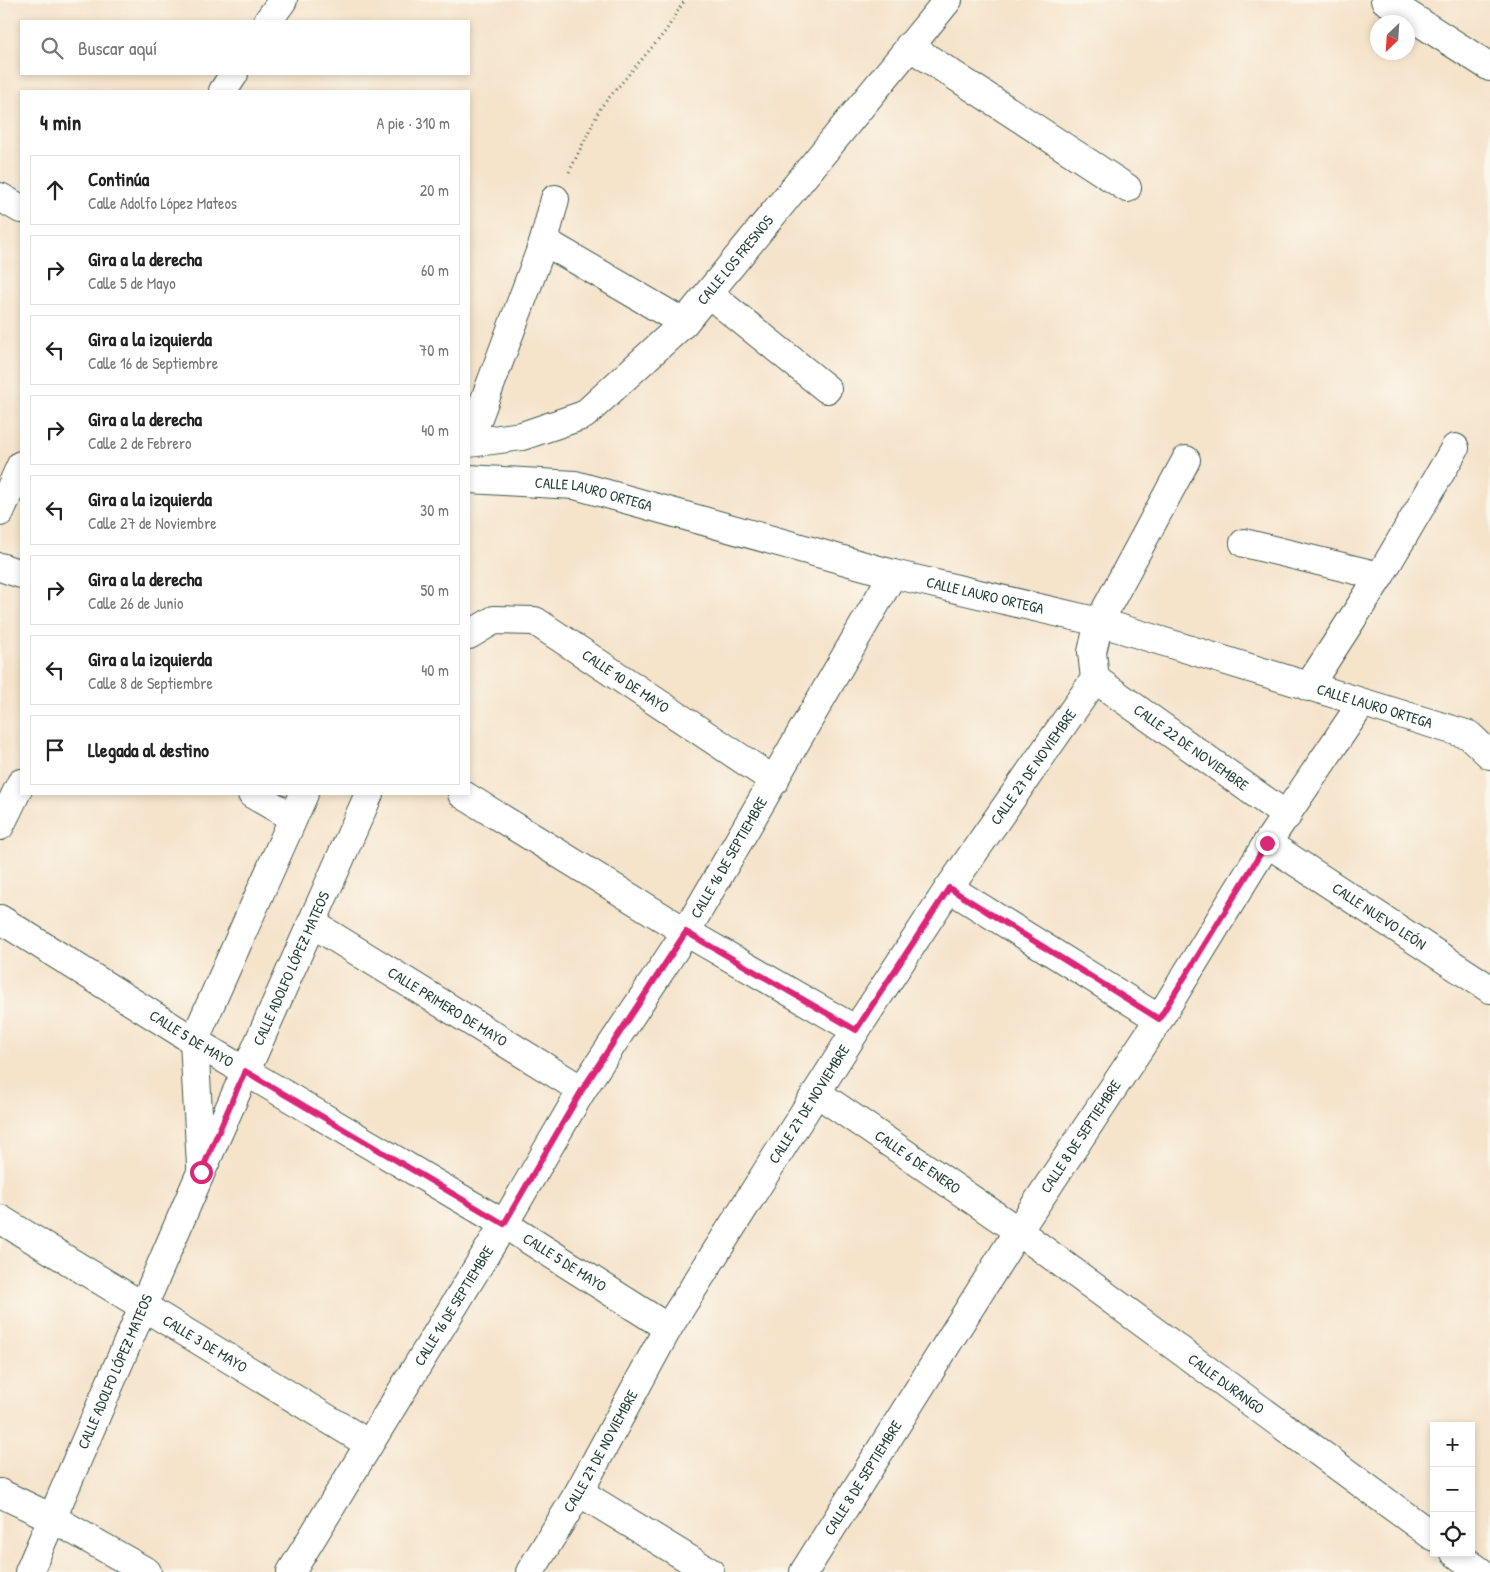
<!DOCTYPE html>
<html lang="es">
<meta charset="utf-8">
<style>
:root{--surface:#fff;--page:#f2f2f2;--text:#222;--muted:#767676;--line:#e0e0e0}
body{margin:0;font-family:"Patrick Hand",sans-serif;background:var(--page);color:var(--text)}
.controls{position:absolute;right:15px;bottom:15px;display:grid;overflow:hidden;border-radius:0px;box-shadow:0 2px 8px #0003}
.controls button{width:45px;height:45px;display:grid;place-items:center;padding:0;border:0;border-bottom:1px solid var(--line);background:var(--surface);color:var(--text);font:25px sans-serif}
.compass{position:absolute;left:1370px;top:15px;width:45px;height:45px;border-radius:50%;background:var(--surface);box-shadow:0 2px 8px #0003;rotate:205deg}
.stop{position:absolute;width:15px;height:15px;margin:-11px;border:4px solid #db2777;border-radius:50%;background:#fff}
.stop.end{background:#db2777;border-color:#fff;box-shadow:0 1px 5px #0008}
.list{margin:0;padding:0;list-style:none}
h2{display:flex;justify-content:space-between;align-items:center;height:65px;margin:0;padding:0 20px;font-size:21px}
h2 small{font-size:16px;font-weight:400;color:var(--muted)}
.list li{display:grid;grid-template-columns:32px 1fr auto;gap:15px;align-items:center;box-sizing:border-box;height:70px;margin:0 10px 10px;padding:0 10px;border:1px solid var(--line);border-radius:0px}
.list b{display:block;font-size:19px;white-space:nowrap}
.list p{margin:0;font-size:16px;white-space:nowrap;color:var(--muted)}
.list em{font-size:16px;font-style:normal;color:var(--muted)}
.icon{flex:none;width:28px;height:28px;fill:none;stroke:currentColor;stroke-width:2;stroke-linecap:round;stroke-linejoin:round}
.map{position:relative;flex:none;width:1490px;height:1572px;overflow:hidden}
.search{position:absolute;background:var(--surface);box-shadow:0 2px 8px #0003;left:20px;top:20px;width:450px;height:55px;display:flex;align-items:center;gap:12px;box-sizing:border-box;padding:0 18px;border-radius:0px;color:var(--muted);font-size:19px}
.panel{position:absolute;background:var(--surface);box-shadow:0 2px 8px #0003;left:20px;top:90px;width:450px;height:705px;border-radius:0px}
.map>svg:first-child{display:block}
</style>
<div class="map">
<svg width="1490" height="1572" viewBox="0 0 1490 1572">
<rect width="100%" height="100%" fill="#fbf7ec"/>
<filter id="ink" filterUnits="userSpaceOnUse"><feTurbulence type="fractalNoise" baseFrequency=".02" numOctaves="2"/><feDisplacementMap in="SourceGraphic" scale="10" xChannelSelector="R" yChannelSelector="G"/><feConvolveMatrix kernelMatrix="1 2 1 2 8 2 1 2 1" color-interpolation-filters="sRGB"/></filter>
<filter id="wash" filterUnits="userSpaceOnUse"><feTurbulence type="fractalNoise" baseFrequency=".0096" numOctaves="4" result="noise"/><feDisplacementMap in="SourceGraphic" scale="20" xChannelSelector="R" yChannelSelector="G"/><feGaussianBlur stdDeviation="1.12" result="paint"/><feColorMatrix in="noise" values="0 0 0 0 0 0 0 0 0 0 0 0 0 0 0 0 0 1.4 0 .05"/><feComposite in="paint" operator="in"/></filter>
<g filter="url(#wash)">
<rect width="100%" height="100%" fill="#f5e3ca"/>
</g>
<g filter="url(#ink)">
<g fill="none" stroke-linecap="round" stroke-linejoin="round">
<g stroke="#3f564a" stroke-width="30">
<g id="street">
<path d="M1385,0L1490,67"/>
<path d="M268,21L283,0"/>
<path d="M909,46L1127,188"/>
<path d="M223,91L234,74"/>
<path d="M0,197L21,209"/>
<path d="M544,241L684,323"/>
<path d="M709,294L827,389"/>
<path d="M469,442L544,241L555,199"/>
<path id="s1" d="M469,443L522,436L584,415L684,323L948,0"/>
<path id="s2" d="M469,479L575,485L893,574L1099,622L1469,735L1490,755"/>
<path d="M0,512L21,465"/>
<path d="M1244,543L1380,576"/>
<path d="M0,567L21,574"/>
<path id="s3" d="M469,635L494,620L535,621L775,781"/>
<path id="s4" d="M1095,679L1287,816"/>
<path d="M1308,687L1380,576L1455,448"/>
<path d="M252,794L292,817"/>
<path d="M462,794L686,932L856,1030"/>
<path d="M0,826L21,783"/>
<path id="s5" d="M1267,843L1490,989"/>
<path d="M949,888L1159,1019"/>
<path id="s6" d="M0,919L194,1041L504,1224L668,1328"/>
<path id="s7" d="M313,924L582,1090"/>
<path id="s8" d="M817,1093L1018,1231L1434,1537"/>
<path d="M201,1166L194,1041L304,794"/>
<path id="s9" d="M0,1219L369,1444"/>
<path d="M579,1492L710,1572"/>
<path d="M0,1493L52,1518L147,1572"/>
<path d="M1455,1553L1481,1572"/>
<path id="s10" d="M29,1572L201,1172L369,794"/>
<path id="s11" d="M291,1572L504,1224L582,1090L686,932L893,574"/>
<path id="s12" d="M530,1572L579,1492L668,1328L856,1030L949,888L1095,679L1092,652L1099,622L1186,460"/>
<path id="s13" d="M804,1572L1018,1231L1159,1019L1267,843L1362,703"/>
</g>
</g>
<path stroke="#3f564a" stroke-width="3" stroke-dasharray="1 4" stroke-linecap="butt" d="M569,172L601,107L665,32L685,0"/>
<use href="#street" stroke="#fff" stroke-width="28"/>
</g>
</g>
<g fill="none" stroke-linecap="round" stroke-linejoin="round" filter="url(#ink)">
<path stroke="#db2777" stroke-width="6" d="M201,1172L245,1071L504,1224L582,1090L686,932L856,1030L949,888L1159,1019L1267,843"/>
</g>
<g text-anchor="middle" stroke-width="4.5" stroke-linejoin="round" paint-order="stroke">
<g font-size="15" fill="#1f3d34" stroke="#fbf7ec">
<text dy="5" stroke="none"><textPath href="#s1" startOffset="336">CALLE LOS FRESNOS</textPath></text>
<text dy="5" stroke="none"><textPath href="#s2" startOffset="126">CALLE LAURO ORTEGA</textPath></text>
<text dy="5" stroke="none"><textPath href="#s2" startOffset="531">CALLE LAURO ORTEGA</textPath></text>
<text dy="5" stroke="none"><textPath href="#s3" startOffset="179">CALLE 10 DE MAYO</textPath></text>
<text dy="5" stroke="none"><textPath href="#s2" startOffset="936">CALLE LAURO ORTEGA</textPath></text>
<text dy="5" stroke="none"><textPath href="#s4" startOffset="118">CALLE 22 DE NOVIEMBRE</textPath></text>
<text dy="5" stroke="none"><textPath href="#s12" startOffset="950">CALLE 27 DE NOVIEMBRE</textPath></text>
<text dy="5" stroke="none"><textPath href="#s11" startOffset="838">CALLE 16 DE SEPTIEMBRE</textPath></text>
<text dy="5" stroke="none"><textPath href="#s5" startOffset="134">CALLE NUEVO LEÓN</textPath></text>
<text dy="5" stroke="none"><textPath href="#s10" startOffset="658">CALLE ADOLFO LÓPEZ MATEOS</textPath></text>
<text dy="5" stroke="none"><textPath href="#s7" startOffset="158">CALLE PRIMERO DE MAYO</textPath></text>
<text dy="5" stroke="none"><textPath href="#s6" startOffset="226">CALLE 5 DE MAYO</textPath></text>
<text dy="5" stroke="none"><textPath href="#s12" startOffset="545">CALLE 27 DE NOVIEMBRE</textPath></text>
<text dy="5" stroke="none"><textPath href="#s13" startOffset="516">CALLE 8 DE SEPTIEMBRE</textPath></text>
<text dy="5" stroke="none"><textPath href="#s8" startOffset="122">CALLE 6 DE ENERO</textPath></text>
<text dy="5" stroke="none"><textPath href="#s6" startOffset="661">CALLE 5 DE MAYO</textPath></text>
<text dy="5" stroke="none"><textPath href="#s11" startOffset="312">CALLE 16 DE SEPTIEMBRE</textPath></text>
<text dy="5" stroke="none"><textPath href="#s9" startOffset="240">CALLE 3 DE MAYO</textPath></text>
<text dy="5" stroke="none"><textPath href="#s10" startOffset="218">CALLE ADOLFO LÓPEZ MATEOS</textPath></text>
<text dy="5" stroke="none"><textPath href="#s8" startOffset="502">CALLE DURANGO</textPath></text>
<text dy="5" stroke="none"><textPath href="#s12" startOffset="140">CALLE 27 DE NOVIEMBRE</textPath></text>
<text dy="5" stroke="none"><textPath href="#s13" startOffset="111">CALLE 8 DE SEPTIEMBRE</textPath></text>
</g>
</g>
</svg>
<div class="controls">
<button>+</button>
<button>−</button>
<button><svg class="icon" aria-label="locate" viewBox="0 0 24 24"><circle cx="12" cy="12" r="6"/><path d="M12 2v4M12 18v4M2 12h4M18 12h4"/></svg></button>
</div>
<svg class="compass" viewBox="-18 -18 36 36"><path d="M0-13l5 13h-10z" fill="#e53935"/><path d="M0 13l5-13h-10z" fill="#767676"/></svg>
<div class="stop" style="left:201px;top:1172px"></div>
<div class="stop end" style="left:1267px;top:843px"></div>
<div class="search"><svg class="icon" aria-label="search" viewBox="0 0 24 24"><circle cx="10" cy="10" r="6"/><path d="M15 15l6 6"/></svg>Buscar aquí</div>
<section class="panel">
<h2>4 min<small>A pie · 310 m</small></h2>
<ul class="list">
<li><svg class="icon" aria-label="ahead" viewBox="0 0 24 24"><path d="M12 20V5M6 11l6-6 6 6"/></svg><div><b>Continúa</b><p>Calle Adolfo López Mateos</p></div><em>20 m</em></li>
<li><svg class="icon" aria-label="right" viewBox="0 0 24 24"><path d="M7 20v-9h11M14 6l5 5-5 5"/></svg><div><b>Gira a la derecha</b><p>Calle 5 de Mayo</p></div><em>60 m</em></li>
<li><svg class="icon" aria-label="left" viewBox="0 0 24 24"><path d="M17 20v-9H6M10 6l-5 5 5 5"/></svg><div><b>Gira a la izquierda</b><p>Calle 16 de Septiembre</p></div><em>70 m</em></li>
<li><svg class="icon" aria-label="right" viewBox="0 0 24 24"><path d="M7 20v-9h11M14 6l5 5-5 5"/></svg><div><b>Gira a la derecha</b><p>Calle 2 de Febrero</p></div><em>40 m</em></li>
<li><svg class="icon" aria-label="left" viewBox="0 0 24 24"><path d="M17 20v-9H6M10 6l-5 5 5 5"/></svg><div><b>Gira a la izquierda</b><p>Calle 27 de Noviembre</p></div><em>30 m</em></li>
<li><svg class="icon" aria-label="right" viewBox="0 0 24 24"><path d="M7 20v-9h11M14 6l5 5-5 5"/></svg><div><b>Gira a la derecha</b><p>Calle 26 de Junio</p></div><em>50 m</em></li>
<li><svg class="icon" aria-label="left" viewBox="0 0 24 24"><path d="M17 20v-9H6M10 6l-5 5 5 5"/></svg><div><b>Gira a la izquierda</b><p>Calle 8 de Septiembre</p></div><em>40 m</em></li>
<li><svg class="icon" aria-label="arrive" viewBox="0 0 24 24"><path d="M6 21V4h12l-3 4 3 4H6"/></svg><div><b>Llegada al destino</b></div></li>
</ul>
</section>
</div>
